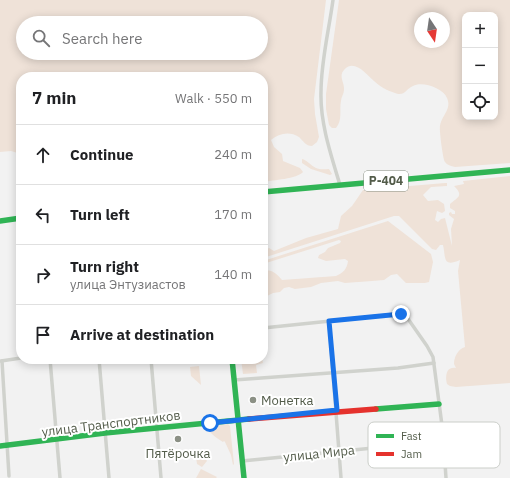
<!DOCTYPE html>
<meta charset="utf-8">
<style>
:root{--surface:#fff;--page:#f6f6f6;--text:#202124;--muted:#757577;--line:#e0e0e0}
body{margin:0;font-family:"IBM Plex Sans",sans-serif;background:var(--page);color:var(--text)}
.controls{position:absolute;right:12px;top:12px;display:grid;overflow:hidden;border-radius:8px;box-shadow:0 2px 10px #0003}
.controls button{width:36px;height:36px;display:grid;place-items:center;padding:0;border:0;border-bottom:1px solid var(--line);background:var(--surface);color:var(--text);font:20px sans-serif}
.compass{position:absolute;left:414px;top:12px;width:36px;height:36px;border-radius:50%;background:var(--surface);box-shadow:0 2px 10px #0003;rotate:167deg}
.stop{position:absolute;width:12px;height:12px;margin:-9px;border:3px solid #1a73e8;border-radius:50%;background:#fff}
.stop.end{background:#1a73e8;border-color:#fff;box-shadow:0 1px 4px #0008}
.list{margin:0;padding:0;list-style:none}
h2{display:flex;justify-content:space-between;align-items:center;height:52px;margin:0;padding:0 16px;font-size:17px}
h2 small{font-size:13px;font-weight:400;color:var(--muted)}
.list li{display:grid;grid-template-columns:26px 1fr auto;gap:12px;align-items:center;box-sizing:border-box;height:60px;padding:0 16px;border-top:1px solid var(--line)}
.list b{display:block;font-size:15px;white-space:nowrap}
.list p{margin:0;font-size:13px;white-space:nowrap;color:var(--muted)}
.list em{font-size:13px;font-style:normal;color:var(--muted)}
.icon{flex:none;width:22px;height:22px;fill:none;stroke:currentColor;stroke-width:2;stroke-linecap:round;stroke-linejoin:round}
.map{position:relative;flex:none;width:510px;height:478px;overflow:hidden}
.search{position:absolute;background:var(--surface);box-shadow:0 2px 10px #0003;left:16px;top:16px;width:252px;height:44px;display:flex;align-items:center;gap:10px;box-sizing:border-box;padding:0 14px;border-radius:22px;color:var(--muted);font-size:15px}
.panel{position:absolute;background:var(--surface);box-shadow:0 2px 10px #0003;left:16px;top:72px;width:252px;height:292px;border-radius:16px}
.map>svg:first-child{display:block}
</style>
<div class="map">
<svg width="510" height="478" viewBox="0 0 510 478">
<rect width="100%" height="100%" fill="#f2f2f2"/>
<g fill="#efe2d8" fill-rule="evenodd">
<path d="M0,0H326L314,99L315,114L319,137L317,142L312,146C306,146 303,141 299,137C290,131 279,133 271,140L274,147L282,154L283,161L300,168L303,172C297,179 273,180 263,182V77H21V154L11,151L0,152ZM23,23H261V53H23Z"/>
<path d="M339,0H510V163L455,167C451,166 447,165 445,162C443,160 439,129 440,126C442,115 452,109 447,98C443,88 422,81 413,86C406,89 404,97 395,93C388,91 379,86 374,81C367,75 354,58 344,70C338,76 345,83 344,90C344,94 341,97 341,101C339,111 343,119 336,128H332L329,125L326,109V94ZM465,15H495V117H465ZM420,18H444V42H420Z"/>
<path d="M302,159C307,160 310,165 316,168C320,170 325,169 329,169L332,174L330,175L311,169L302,163Z"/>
<path d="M510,176V383L456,387L450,386L447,384C445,376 446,366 456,368L454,364C454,357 458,349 465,347L458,271L460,260C442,268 446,257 443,245H440L436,250L432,249L399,216H394L263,258V251L269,248L274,251L306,238L338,229L341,216L352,206L363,190L445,183H447V186L431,187L423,195L428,201L438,200L444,204L445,211L442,213L437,211L435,220L438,222L441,219L445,218L452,246L451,229L454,219L449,215V213L451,212L452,214H455V211L450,208V204C458,197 464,196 454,186L464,184L463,181Z"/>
<path d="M388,221L431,254L433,262L429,282L425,283H406L397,274L391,275L384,280L372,281L345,283L338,281L321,283L311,287L295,289L289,287L284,288L280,292L273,293L263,298V270C273,270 276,273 282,280L336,276C343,273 347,269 348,261L345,259L326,261L318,258L319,255L325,252L328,248L340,243L341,241L339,240L263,264V261Z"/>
<path d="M241,359H262L263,363L256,365L257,373L243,374Z"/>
<path d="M199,366L201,385L191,376L190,367Z"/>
<path d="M228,424L230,426L234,464L233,465L231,455L225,442L224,441L223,442C217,438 210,434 208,428L210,426Z"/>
<path d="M204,456L207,461L202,467L197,464L196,457Z"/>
<path d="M201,469L217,477L216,478H196Z"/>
</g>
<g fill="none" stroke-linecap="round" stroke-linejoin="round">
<g stroke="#d0d2cd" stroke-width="3.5">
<path d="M333,0C329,30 321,61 321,92C320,123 331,155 340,185"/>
<path d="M329,321L341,478"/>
<path d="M263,328L398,314L406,316L427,346L433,357L443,433L446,478"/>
<path d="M50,359L60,478"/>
<path d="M99,359L109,478"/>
<path d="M151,359L161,478"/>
<path d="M1,361L21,358"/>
<path d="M2,361L9,476"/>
<path d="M234,380L398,368L434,363"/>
<path d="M242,461L444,441"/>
</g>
<g stroke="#30b455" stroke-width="5.5">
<path d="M263,192L510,170"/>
<path d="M0,221L21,218"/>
<path d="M232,359L244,478"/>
<path d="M376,409L439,404"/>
<path d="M0,446L105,433L249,419"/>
</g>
<path stroke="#e5322d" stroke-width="5.5" d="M249,419L376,409"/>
</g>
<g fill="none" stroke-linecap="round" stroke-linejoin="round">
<path stroke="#1a73e8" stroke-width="5" d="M210,423L337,410L329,321L401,314"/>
</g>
<g fill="#8b9085" stroke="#fff" stroke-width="1.5">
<circle cx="253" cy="400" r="4"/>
<circle cx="178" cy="439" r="4"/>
</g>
<g text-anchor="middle" stroke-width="4" stroke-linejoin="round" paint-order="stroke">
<rect fill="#fff" stroke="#878d80" stroke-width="1" x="364" y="171" width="44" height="20" rx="3"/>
<g font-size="12" font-weight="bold" fill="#535c4a">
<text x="386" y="185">Р-404</text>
</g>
<g font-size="13" fill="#535c4a" stroke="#fff" text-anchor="start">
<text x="261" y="405">Монетка</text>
<text x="178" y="458" text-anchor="middle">Пятёрочка</text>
</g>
<g font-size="13" fill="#535c4a" stroke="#fff">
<text transform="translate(111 423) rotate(-7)" y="5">улица Транспортников</text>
<text transform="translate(319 453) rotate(-6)" y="5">улица Мира</text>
</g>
</g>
<rect x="368" y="422" width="132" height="46" rx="6" fill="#fff" stroke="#cbcec9" stroke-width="1"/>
<rect x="376" y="434" width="18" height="4" fill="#30b455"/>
<rect x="376" y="452" width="18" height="4" fill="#e5322d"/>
<g font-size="11" fill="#535c4a">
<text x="401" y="440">Fast</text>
<text x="401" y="458">Jam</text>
</g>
</svg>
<div class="controls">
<button>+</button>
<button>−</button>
<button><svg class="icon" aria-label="locate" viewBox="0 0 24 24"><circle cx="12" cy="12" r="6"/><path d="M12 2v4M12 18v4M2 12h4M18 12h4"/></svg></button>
</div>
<svg class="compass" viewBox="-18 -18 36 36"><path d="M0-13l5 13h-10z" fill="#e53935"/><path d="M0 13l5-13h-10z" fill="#757577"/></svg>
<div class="stop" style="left:210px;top:423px"></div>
<div class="stop end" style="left:401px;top:314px"></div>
<div class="search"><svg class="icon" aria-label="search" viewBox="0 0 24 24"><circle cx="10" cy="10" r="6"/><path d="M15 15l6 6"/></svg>Search here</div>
<section class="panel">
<h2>7 min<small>Walk · 550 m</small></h2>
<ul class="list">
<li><svg class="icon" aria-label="ahead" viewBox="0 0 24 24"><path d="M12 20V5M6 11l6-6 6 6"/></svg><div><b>Continue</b></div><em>240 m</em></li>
<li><svg class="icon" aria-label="left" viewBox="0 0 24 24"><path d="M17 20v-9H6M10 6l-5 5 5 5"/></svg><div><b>Turn left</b></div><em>170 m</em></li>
<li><svg class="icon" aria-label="right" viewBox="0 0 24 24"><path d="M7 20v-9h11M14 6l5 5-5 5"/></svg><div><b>Turn right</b><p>улица Энтузиастов</p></div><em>140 m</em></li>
<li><svg class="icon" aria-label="arrive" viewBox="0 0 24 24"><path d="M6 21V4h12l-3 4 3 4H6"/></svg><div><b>Arrive at destination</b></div></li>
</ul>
</section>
</div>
